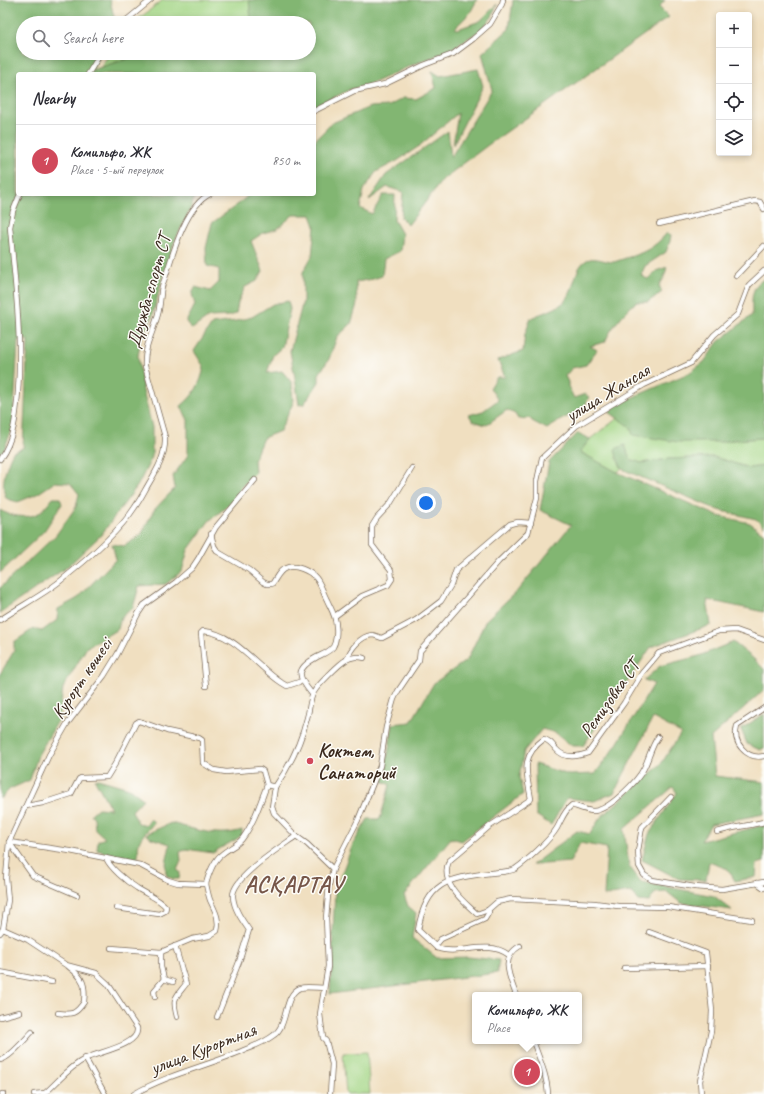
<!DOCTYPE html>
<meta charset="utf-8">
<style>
:root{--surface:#fff;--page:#f2f2f3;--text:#2b2b33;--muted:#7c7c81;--line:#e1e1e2;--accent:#d1495b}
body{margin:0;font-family:Caveat,sans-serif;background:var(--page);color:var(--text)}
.controls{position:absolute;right:12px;top:12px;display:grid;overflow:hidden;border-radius:4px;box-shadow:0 2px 6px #0003}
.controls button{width:36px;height:36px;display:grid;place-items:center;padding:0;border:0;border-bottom:1px solid var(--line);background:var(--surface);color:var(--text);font:20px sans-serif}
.you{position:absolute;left:426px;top:503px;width:14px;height:14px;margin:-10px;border:3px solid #fff;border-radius:50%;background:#1a73e8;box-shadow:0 0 0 6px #1a73e833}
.badge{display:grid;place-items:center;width:26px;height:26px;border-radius:50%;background:var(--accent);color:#fff;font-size:13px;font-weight:700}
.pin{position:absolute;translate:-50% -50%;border:2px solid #fff;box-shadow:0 1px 4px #0006}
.popup{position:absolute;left:472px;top:992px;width:110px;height:52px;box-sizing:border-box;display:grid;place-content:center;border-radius:4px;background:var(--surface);filter:drop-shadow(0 1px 3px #0005);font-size:13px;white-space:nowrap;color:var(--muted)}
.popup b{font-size:15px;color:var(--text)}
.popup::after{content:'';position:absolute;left:50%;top:100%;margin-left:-8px;border:8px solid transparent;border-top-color:var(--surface)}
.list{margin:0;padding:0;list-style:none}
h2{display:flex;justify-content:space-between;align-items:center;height:52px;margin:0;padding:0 16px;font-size:17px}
h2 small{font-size:13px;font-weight:400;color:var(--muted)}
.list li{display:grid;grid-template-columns:26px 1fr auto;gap:12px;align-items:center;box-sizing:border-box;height:72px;padding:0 16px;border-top:1px solid var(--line)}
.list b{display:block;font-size:15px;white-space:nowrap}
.list p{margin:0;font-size:13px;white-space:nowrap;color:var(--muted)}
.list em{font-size:13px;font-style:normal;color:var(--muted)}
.icon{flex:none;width:22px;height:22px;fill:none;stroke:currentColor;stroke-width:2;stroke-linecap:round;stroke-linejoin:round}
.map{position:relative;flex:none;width:764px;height:1094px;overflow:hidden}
.search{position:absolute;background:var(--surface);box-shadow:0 2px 6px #0003;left:16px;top:16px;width:300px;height:44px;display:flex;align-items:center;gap:10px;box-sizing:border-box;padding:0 14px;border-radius:22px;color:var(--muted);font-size:15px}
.panel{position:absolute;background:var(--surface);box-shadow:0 2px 6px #0003;left:16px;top:72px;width:300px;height:124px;border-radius:4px}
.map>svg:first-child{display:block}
</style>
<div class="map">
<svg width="764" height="1094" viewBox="0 0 764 1094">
<rect width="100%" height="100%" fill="#fdfcf7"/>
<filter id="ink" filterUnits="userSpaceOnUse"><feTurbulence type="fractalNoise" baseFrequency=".025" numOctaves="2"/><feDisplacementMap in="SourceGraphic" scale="8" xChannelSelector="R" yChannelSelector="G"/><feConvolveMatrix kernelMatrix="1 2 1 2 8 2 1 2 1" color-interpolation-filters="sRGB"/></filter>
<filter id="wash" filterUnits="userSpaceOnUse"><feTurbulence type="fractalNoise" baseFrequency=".012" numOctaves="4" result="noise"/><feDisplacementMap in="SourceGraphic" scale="16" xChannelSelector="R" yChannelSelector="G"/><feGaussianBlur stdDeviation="0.9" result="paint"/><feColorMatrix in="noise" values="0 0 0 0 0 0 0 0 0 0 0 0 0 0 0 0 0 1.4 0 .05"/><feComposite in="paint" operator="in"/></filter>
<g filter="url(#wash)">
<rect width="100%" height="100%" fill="#f0dfc0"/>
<g fill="#a3d585" stroke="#6f8052">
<path d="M163,0H249L251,18L238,23H133Z"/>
<path d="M110,53H145L101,67Z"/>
<path d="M618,418L630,427L722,442L732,440L764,438V466L749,468L714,457L669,459L641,463L630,459L625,446L617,458L622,469L617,472L580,452L590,439Z"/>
<path d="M367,1052L370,1094H346L343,1053Z"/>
</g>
<g fill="#82b672" stroke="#5e7048">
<path d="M0,0H110L115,21L114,23H23V53H100L92,70L145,53H309V23H238L251,18L249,0H477L470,13L455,28L458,29L480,21L497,4L492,17L481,30L448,51L410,66L366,86L351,89L314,107V74H18V194H196L194,195L192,205L174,243L162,280L152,318L141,338L138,356L143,391L152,427V457L138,485L101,535L67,567L0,613V588L56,535L76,507L79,494L70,483L55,482L37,494L18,502C15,501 9,500 6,498C0,486 6,465 13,452L23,448L28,340H18L13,427L0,459Z"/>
<path d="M513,0H665L659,7L669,17L488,145L443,179L408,225L401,218L403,192L387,187L369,200L386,175L448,131L451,157L492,90L482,53L509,29Z"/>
<path d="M478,69L483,86L453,145L458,113L418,147L397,161L376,172L364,190L360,208L372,214L383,195H395L394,220L402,234L400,251L384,259L382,276L373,279L356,282L357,304L351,324L337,337L329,359L319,374V382L304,404L299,405L295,378L290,351L303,301V272L312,256L315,226L311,215H293L277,229L263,233L251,241L263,271L257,281L245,287L238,302L236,314L229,316L209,317L192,329L186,322L195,305L192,294L195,287L210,291L219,282V269L207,266L206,248L212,223L237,205L250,194H314V141L332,123L370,107L389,106L403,98L416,99L436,88L432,71L440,76Z"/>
<path d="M667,233L671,235L670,241L666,252L645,266L641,275L647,279L651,277L656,271L667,267L664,278L659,286L662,292L648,302H636C623,314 612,326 605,342L590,346L597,350L586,365L572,368L565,376L568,382V386L574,398L585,394L589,397L584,408L557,422L547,429L532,421L530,418L518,419L515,414L507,410L486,425L473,421L469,415L483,411L498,400L490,388L497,377H505L498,360L523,351L525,334L531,318C543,312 557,310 566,300C575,290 574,266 587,260C596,256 604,262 614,262C618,261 622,259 626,258C644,253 654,248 667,233Z"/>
<path d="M764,279V438L732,440L722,442H678L633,435L630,427L609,412L615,405L689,373L704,362L718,342L752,315C752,300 750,287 764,279Z"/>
<path d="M288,301L290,309L282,347L273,355L267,373L282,371L292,383L293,403L280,431L263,438L254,459L255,473L241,487L236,499L209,521L188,550L182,571L166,584L139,586L133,608L121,617L118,629L87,647L63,688L59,719L38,755L30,780L10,789L0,799V674L14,651V642L33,629L42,631L57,620L58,609L78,598L116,559L112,544L124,546L141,535L154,510L175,488L173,476L188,455V420L181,406C194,396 201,383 204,367L194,351L212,324L236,321L252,317L273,304Z"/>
<path d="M578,433L590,439L580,452L617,472L718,516L750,523L764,534V612L707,600L711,625L651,647L583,746H572L556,733L542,729L524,751L519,777L523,794L462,841L451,838L404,895L408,906L416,913L412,938L437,958L468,957L499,960L497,973L330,994L335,891L353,844L368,819H380L390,785L381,780L388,754L393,724L411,722L434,683L467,660L486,620L518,590L571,525L540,510L549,462Z"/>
<path d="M625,445L630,459L641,463L669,459L714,457L749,468L764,466V527L756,519L718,510L622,469L617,458L615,449Z"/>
<path d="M53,498H60L62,504L44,531L0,573V510C9,516 27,519 37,514C43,511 49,503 53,498Z"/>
<path d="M733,642L754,659L764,669V690L711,737L715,776L764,782V814L711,824L701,841L764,825V862L757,864L756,877L735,881L728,869L709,862L706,880L679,879L642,860L649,834L677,793L673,787L624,829L629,866L641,882L714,896L732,910L681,903L667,892L655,893L649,902L638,901L631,892L604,896L607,848L580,843L570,862L532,865L577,831L590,834L600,818L661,764L681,733L653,718L614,793L594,801L567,798L551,825L536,815L535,764L569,775L595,774L617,744L654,684L644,680L660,666L699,656Z"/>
<path d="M764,714V748L760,750L747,744L741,729Z"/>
<path d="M98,779L129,788L143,799L132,811L138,823L146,825L150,819L154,822C150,829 142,834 139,843C137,849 140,855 136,861L97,850L98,841L105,838L95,829L94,818L91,814L98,808L111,809L95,780Z"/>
<path d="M171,823C194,829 218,838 242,830V835C234,842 222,846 213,853L186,849L180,852L181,861L177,870L180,872L179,879H173L167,876C163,868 169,854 170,844L151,838L146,834Z"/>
</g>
</g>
<g filter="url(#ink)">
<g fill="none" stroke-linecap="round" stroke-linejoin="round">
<g stroke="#7a6957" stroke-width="6">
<g id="street">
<path d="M123,23L151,0"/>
<path d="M88,74L101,53"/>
<path d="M314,111L354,91L385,84L424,65L453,54L473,39L490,24L502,4L503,0"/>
<path d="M659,224L755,201L760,202L764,209"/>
<path d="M736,276L764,246"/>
<path d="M0,459C14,440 16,416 18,392C22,336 15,282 10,227L13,211L20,194"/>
<path d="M211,534L214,546L218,552L249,570L263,582L267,584H272C276,579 279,570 286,568C295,564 310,571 316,578C321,584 323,593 327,600C331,609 336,616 336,626C337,632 336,642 333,647C329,652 323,654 317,657C295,669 297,676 312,694"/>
<path d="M335,616L362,596L388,585L392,579L391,570L372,545V526L377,518L390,504L412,468"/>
<path d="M0,620C19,607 41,596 59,582C83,563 119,532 135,507C140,500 144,492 148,485C157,470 166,455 165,437L145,366C144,346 153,333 158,314C160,306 160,300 161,293C161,286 165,279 167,272C174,249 187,205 210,194"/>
<path d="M347,659C350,650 360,636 372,635C375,635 378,637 382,638L416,620L428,611L441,601L451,585L456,570L510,524L518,522L531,523"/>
<path d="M206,686L201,633L203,631C235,633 257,667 282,683L287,686L302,681"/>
<path d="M764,708L737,726C732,743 747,760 764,756"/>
<path d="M275,787L272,807L274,813L296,836L307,844L333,869"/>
<path d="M671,797L642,827L638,851L639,866L644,875L652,880L695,887L722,889L764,882"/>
<path d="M26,806L43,803L71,794L79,779L81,778L107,777L115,764L136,723L139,721L167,731L199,738L202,740L203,763L214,770L226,772L260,769L263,771L267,785"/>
<path d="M717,832C732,827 748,826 764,822"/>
<path d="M9,842L70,851L140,865L168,880L178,883L206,884C209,873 213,861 222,854C229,848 236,846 242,839C254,823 260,803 267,785L275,787C289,767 301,743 307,718C310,709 309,700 314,692C317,686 340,663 346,660C351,657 359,656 364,658"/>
<path d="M9,842L33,876L77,895"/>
<path d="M106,858C110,868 127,882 137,888C147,895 159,898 166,907L165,911L159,914L116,908"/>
<path d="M757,883L764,888"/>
<path d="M488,910L489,912L485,919L441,939L436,945L437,948C459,957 486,938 509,955"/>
<path d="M752,920L668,907L618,906L594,903L511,899L497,902L488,910L477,914C463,901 439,883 449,861L490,826L531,799C527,774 519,757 544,739C550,741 552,744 556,749C564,759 577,757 588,753L624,703L642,673L659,653L719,631L736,630L764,640"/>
<path d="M3,929L28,940L66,965L96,973L108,984L137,1028C140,1046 96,1052 85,1059C69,1067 58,1082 45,1093L34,1094"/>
<path d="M649,932L706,953L712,1011L711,1031L700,1081L701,1094"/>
<path d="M0,933L3,929L8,900L6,878L9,842L49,755L67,724L104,676L117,655L138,614L144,605L176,582L192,568L198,559L216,527L255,480"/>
<path d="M175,946L186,984C175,998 172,998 177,1017"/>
<path d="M111,948L161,952L192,939L209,936L217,931C220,918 215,911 210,900C208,894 207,889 206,884"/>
<path d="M437,948L418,930C426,882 448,878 491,873C498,872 510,872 515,869C528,860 550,840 557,828C562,819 564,811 572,805C578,807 587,811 593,811C608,811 638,781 644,768C649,758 651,747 658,737"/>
<path d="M624,968L708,966"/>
<path d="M0,972L52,982"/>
<path d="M164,979L173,982"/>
<path d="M516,995C510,977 499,958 520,946"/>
<path d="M155,997L154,991L164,979L161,967V952"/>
<path d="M58,1013C72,1015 76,1014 84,1002C86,985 83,977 69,967"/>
<path d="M0,1017L19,1012"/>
<path d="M217,1017L239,962L249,930C242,920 234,909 233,897C231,878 281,847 296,836"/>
<path d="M533,1041C539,1058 547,1075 548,1094"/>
<path d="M85,1058L105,1094"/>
<path d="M0,1060C10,1058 24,1040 32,1032"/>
<path d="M2,1094H3"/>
<path d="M134,1094C168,1074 208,1066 244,1050C255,1046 265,1042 274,1035C289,1024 283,995 300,988C306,986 317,988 324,988"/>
<path d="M330,1094L332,1064L326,1041L323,1038L320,1014L328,966L326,918L329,885L333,869L358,820L380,766L386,727L394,699L398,691L419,660L420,651L499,561L528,533L537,498V481L542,458L576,426L644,385L691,363L714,335L738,314L749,285L764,271"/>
</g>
</g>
<use href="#street" stroke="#fff" stroke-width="4.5"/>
</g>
</g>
<circle fill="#d1495b" stroke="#fdfcf7" stroke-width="1.5" cx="310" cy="761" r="4"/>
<g text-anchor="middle" stroke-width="3" stroke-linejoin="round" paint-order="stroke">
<g font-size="19" fill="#3b2a1e" stroke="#fdfcf7">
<text transform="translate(148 291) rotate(-74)" y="7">Дружба-спорт СТ</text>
<text transform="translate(607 392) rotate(-31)" y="7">улица Жансая</text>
<text transform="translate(81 678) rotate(-56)" y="7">Курорт көшесі</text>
<text transform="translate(609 698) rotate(-55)" y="7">Ремизовка СТ</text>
<text transform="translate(203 1048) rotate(-21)" y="7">улица Курортная</text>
</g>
<g font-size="19" font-weight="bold" fill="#3b2a1e" stroke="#fdfcf7" text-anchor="start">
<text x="318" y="757">Коктем,<tspan x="318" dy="22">Санаторий</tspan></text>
</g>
<g font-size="23" font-weight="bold" letter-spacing="1" fill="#765649" stroke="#fdfcf7">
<text x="294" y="892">АСҚАРТАУ</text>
</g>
</g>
</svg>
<div class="controls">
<button>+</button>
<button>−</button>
<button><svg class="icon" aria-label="locate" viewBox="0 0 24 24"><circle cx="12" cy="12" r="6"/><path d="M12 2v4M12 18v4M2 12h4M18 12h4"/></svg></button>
<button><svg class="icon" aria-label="layers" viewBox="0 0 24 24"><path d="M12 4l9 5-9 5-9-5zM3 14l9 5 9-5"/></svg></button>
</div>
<div class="you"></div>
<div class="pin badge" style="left:527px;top:1072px">1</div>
<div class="popup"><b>Комильфо, ЖК</b>Place</div>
<div class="search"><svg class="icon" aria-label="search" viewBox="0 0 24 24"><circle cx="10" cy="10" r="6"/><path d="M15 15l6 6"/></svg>Search here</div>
<section class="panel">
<h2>Nearby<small></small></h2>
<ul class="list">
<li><span class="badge">1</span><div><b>Комильфо, ЖК</b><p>Place · 5-ый переулок</p></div><em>850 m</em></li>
</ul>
</section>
</div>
